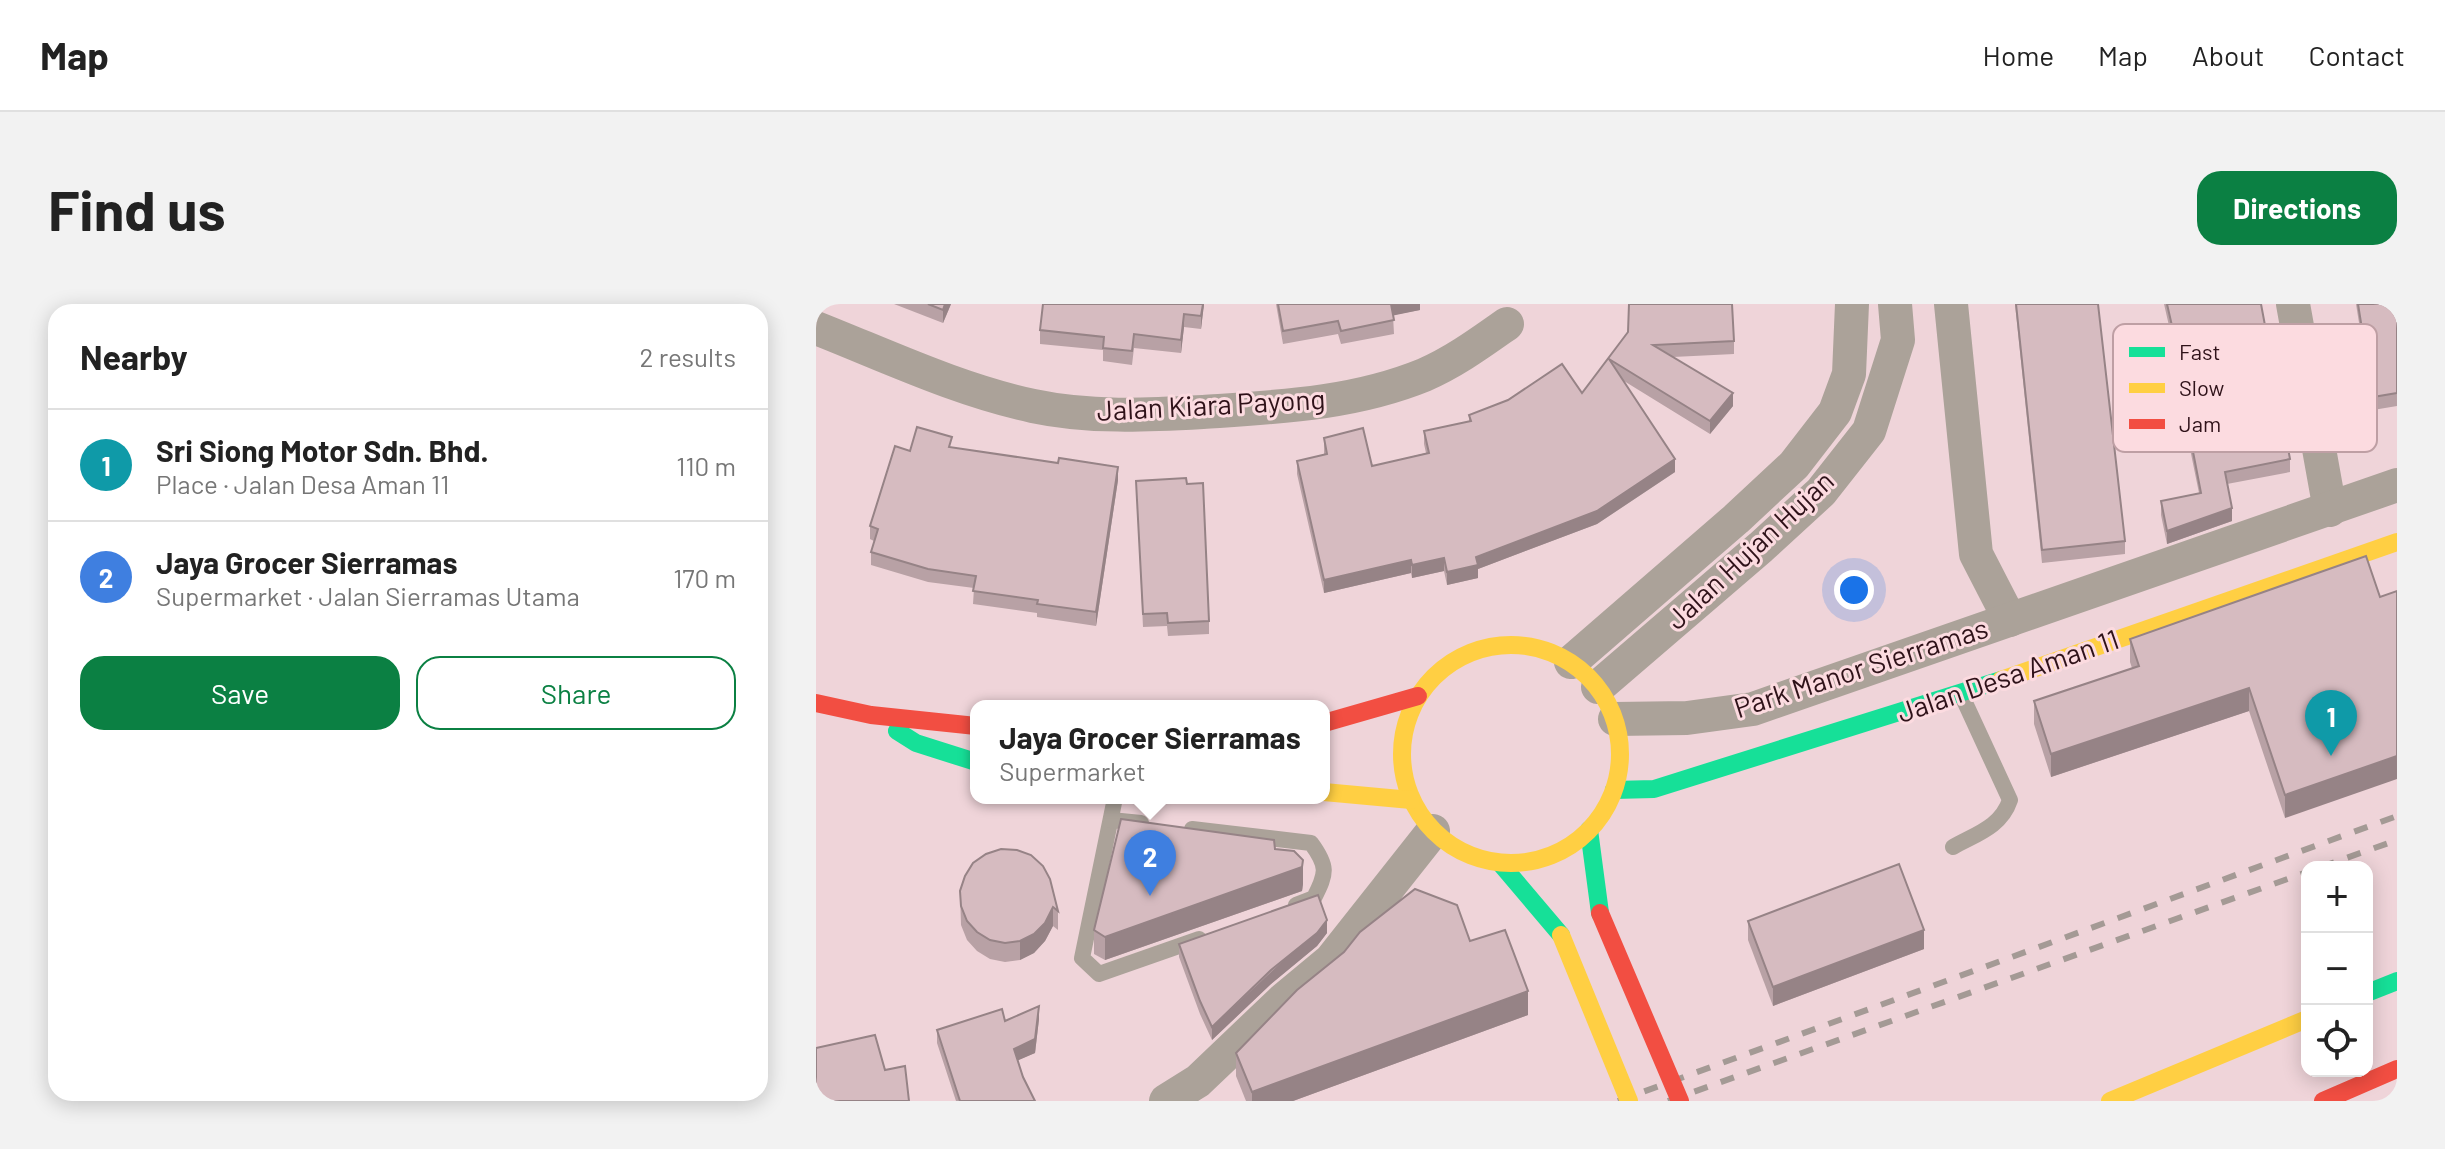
<!DOCTYPE html>
<meta charset="utf-8">
<style>
:root{--surface:#fff;--page:#f2f2f2;--text:#222;--muted:#767676;--line:#e0e0e0;--accent:#0b8043}
body{margin:0;font-family:Barlow,sans-serif;background:var(--page);color:var(--text)}
.controls{position:absolute;right:24px;bottom:24px;display:grid;overflow:hidden;border-radius:16px;box-shadow:0 4px 20px #0003}
.controls button{width:72px;height:72px;display:grid;place-items:center;padding:0;border:0;border-bottom:2px solid var(--line);background:var(--surface);color:var(--text);font:40px sans-serif}
.you{position:absolute;left:1038px;top:286px;width:28px;height:28px;margin:-20px;border:6px solid #fff;border-radius:50%;background:#1a73e8;box-shadow:0 0 0 12px #1a73e833}
.badge{display:grid;place-items:center;width:52px;height:52px;border-radius:50%;background:var(--accent);color:#fff;font-size:26px;font-weight:700}
.pin{position:absolute;translate:-50% -66px;filter:drop-shadow(0 2px 4px #0008)}
.pin::after{content:'';position:absolute;top:42px;width:28px;height:24px;background:inherit;clip-path:polygon(0 0,100% 0,50% 100%)}
.popup{position:absolute;left:154px;top:396px;width:360px;height:104px;box-sizing:border-box;display:grid;place-content:center;border-radius:16px;background:var(--surface);filter:drop-shadow(0 2px 6px #0005);font-size:26px;white-space:nowrap;color:var(--muted)}
.popup b{font-size:30px;color:var(--text)}
.popup::after{content:'';position:absolute;left:50%;top:100%;margin-left:-16px;border:16px solid transparent;border-top-color:var(--surface)}
.list{margin:0;padding:0;list-style:none}
h2{display:flex;justify-content:space-between;align-items:center;height:104px;margin:0;padding:0 32px;font-size:34px}
h2 small{font-size:26px;font-weight:400;color:var(--muted)}
.list li{display:grid;grid-template-columns:52px 1fr auto;gap:24px;align-items:center;box-sizing:border-box;height:112px;padding:0 32px;border-top:2px solid var(--line)}
.list b{display:block;font-size:30px;white-space:nowrap}
.list p{margin:0;font-size:26px;white-space:nowrap;color:var(--muted)}
.list em{font-size:26px;font-style:normal;color:var(--muted)}
.actions{display:flex;gap:16px;padding:24px 32px}
.actions a{flex:1;padding:18px 0;border:2px solid var(--accent);border-radius:24px;text-align:center;font-size:28px;color:var(--accent)}
.actions .main{background:var(--accent);color:#fff}
.icon{flex:none;width:44px;height:44px;fill:none;stroke:currentColor;stroke-width:2;stroke-linecap:round;stroke-linejoin:round}
.map{position:relative;flex:none;width:1581px;height:797px;overflow:hidden;border-radius:24px}
header{display:flex;align-items:center;gap:48px;box-sizing:border-box;height:112px;padding:0 40px;background:var(--surface);border-bottom:2px solid var(--line)}
header strong{font-size:38px}
nav{display:flex;gap:44px;margin-inline-start:auto;font-size:28px}
.intro{display:flex;align-items:center;justify-content:space-between;box-sizing:border-box;height:192px;padding:0 48px}
h1{margin:0;font-size:56px}
.button{padding:20px 36px;border-radius:24px;background:var(--accent);color:#fff;font-size:28px;font-weight:700}
main{display:flex;gap:48px;padding:0 48px}
aside{flex:1;background:var(--surface);border-radius:24px;box-shadow:0 4px 20px #0003}
.map>svg:first-child{display:block}
</style>
<header>
<strong>Map</strong>
<nav><a>Home</a><a>Map</a><a>About</a><a>Contact</a></nav>
</header>
<div class="intro"><h1>Find us</h1><a class="button">Directions</a></div>
<main>
<aside>
<h2>Nearby<small>2 results</small></h2>
<ul class="list">
<li><span class="badge" style="background:#0f9aa8">1</span><div><b>Sri Siong Motor Sdn. Bhd.</b><p>Place · Jalan Desa Aman 11</p></div><em>110 m</em></li>
<li><span class="badge" style="background:#3f7fe0">2</span><div><b>Jaya Grocer Sierramas</b><p>Supermarket · Jalan Sierramas Utama</p></div><em>170 m</em></li>
</ul>
<div class="actions"><a class="main">Save</a><a>Share</a></div>
</aside>
<div class="map">
<svg width="1581" height="797" viewBox="0 0 1581 797">
<rect width="100%" height="100%" fill="#efd4d9"/>
<g fill="none" stroke-linecap="round" stroke-linejoin="round">
<g stroke="#aba299" stroke-width="16">
<path d="M299,494L266,654L283,670L383,635"/>
<path d="M295,516L325,519"/>
<path d="M376,525L495,539C512,562 511,569 498,594L480,601"/>
<path d="M1137,543C1160,530 1185,523 1194,496L1146,392"/>
</g>
<g stroke="#aba299" stroke-width="34">
<path d="M1135,0L1160,250L1194,316"/>
<path d="M1477,0L1514,206"/>
<path d="M0,24C71,52 142,86 217,102C273,114 331,111 387,108C462,103 537,100 608,71C638,58 664,39 691,20"/>
<path d="M755,358L920,215L978,161L1019,108L1033,70L1036,0"/>
<path d="M782,383L945,243L1005,188L1053,127L1082,36L1079,0"/>
<path d="M799,415L871,414L937,405L1581,181"/>
<path d="M350,797L382,777L468,695L515,656L617,527"/>
</g>
<g stroke="#16e098" stroke-width="18">
<path d="M81,427L100,439L160,458"/>
<path d="M798,486L838,485L1185,376"/>
<path d="M773,526L784,609"/>
<path d="M684,559L745,631"/>
<path d="M1551,689L1581,677"/>
</g>
<g stroke="#ffcf43" stroke-width="18">
<circle cx="695" cy="450" r="109"/>
<path d="M1185,376L1581,238"/>
<path d="M508,488L595,496"/>
<path d="M1294,797L1491,715"/>
</g>
<g stroke="#f24e42" stroke-width="18">
<path d="M0,399L55,411L160,422"/>
<path d="M508,419L602,392"/>
<path d="M1507,797L1581,765"/>
</g>
<g stroke="#a49a95" stroke-width="6" stroke-dasharray="14 14" stroke-linecap="butt">
<path d="M1505,563L1581,536"/>
<path d="M802,797L1581,512"/>
<path d="M852,797L1491,568"/>
</g>
<path stroke="#ffcf43" stroke-width="18" d="M745,631L813,797"/>
<path stroke="#f24e42" stroke-width="18" d="M784,609L864,797"/>
</g>
<g fill="#b8a1a5">
<path d="M78,0H135L127,19Z"/>
<path d="M388,0L385,25L368,23L365,49L318,44L316,61L287,57V46L224,40V26Z"/>
<path d="M460,0H604V6L577,11L578,30L525,40L522,30L467,40Z"/>
<path d="M1199,0H1282L1309,237V250L1226,259Z"/>
<path d="M1348,0H1445L1474,155V168L1411,180L1416,217L1351,240L1345,211V197L1383,189L1373,140V127L1362,61Z"/>
<path d="M1540,0H1581V102L1557,106Z"/>
<path d="M812,28L918,37V50L857,53L917,102L894,130L808,77L859,168L781,220L662,265V274L631,281L628,267L596,274L595,269L508,289L481,170V157L508,151V134L556,162L610,149L608,140V127L653,118V111L766,89Z"/>
<path d="M136,144L302,176L280,322L221,313V309L157,300L158,284L112,278L55,261V248L58,237L54,235V222Z"/>
<path d="M320,177L393,317V330L352,332L351,322L327,323Z"/>
<path d="M1550,252L1469,514L1433,407L1235,473L1218,420V397L1316,364L1314,358V335Z"/>
<path d="M459,545L487,580L486,587L289,656L278,650V626Z"/>
<path d="M157,559L242,607V626L237,622L229,637L218,649L204,656L189,658L174,655L161,647L151,636L145,621L144,587Z"/>
<path d="M932,617L1108,645L957,702L932,636Z"/>
<path d="M511,629L501,642L455,680L396,736L384,710L363,653V640Z"/>
<path d="M654,637L712,711L477,797H430L420,772V749Z"/>
<path d="M223,715L219,749L202,756L207,773L219,797H140L121,739V726L189,717Z"/>
</g>
<g fill="#968386">
<path d="M129,0H135L127,19V6Z"/>
<path d="M387,0H388L385,25V12Z"/>
<path d="M575,0H604V6L575,12Z"/>
<path d="M368,10V23L365,49V36Z"/>
<path d="M917,89V102L894,130V117Z"/>
<path d="M859,155V168L781,220L662,265V274L631,281V268Z"/>
<path d="M302,163V176L280,322V308Z"/>
<path d="M1416,204V217L1351,240V227Z"/>
<path d="M628,254V267L596,274V261Z"/>
<path d="M595,256V269L508,289V276Z"/>
<path d="M1433,384V407L1235,473V450Z"/>
<path d="M1581,452V475L1469,514V491Z"/>
<path d="M487,556V580L486,587L289,656V633Z"/>
<path d="M237,603V622L229,637L218,649L204,656V637Z"/>
<path d="M511,616V629L501,642L455,680L396,736V723Z"/>
<path d="M1108,626V645L957,702V683Z"/>
<path d="M712,687V711L477,797H436V788Z"/>
<path d="M223,702V715L219,749L198,758V745Z"/>
</g>
<g fill="#d6bbc0" stroke="#968386" stroke-width="2">
<path d="M112,0H129L127,6Z"/>
<path d="M227,0H387L385,12L368,10L365,36L318,30L316,47L287,44L288,33L224,26Z"/>
<path d="M462,0H575L578,16L525,27L522,17L467,27Z"/>
<path d="M813,0H916L918,37L837,41L917,89L894,117L793,55L859,155L781,207L660,253L662,261L631,268L628,254L596,261L595,256L508,276L481,157L511,150L508,134L547,124L556,162L613,149L608,127L655,117L653,111L692,96L746,60L766,89L812,28Z"/>
<path d="M1200,0H1282L1309,237L1226,246Z"/>
<path d="M1351,0H1445L1474,155L1409,168L1416,204L1351,227L1345,197L1385,189L1373,127L1375,126L1362,48Z"/>
<path d="M1542,0H1581V89L1557,93Z"/>
<path d="M101,123L136,133L133,143L242,159L243,154L302,163L280,308L221,300L222,296L157,287L160,272L112,265L55,248L62,225L54,222L79,142L94,147Z"/>
<path d="M370,174L371,180L387,179L393,317L352,319L351,309L327,310L320,177Z"/>
<path d="M1550,252L1564,293L1581,287V452L1469,491L1433,384L1235,450L1218,397L1323,362L1314,335Z"/>
<path d="M305,515L458,536L459,545L478,547L487,556L486,563L289,633L278,626Z"/>
<path d="M185,545L201,546L215,551L227,562L234,575L242,607L237,603L229,619L218,630L204,637L189,639L174,636L161,628L151,617L145,602L144,587L149,572L157,559L170,550Z"/>
<path d="M1083,560L1108,626L957,683L932,617Z"/>
<path d="M599,585L641,601L654,637L689,626L712,687L436,788L420,749L481,686L528,648L544,628Z"/>
<path d="M502,591L511,616L501,629L455,666L396,723L384,697L363,640Z"/>
<path d="M223,702L219,735L198,745L207,773L219,797H144L121,726L186,705L189,717Z"/>
<path d="M59,731L69,766L89,762L93,797H0V744Z"/>
</g>
<g text-anchor="middle" stroke-width="6" stroke-linejoin="round" paint-order="stroke">
<g font-size="28" fill="#2f1219" stroke="#fcdbe0">
<text transform="translate(395 101) rotate(-3)" y="10">Jalan Kiara Payong</text>
<text transform="translate(934 246) rotate(-43)" y="10">Jalan Hujan Hujan</text>
<text transform="translate(1045 364) rotate(-18)" y="10">Park Manor Sierramas</text>
<text transform="translate(1192 372) rotate(-19)" y="10">Jalan Desa Aman 11</text>
</g>
</g>
<rect x="1297" y="20" width="264" height="128" rx="12" fill="#fcdbe0" stroke="#be9fa4" stroke-width="2"/>
<rect x="1313" y="43" width="36" height="10" fill="#16e098"/>
<rect x="1313" y="79" width="36" height="10" fill="#ffcf43"/>
<rect x="1313" y="115" width="36" height="10" fill="#f24e42"/>
<g font-size="22" fill="#2f1219">
<text x="1363" y="56">Fast</text>
<text x="1363" y="92">Slow</text>
<text x="1363" y="128">Jam</text>
</g>
</svg>
<div class="controls">
<button>+</button>
<button>−</button>
<button><svg class="icon" aria-label="locate" viewBox="0 0 24 24"><circle cx="12" cy="12" r="6"/><path d="M12 2v4M12 18v4M2 12h4M18 12h4"/></svg></button>
</div>
<div class="you"></div>
<div class="pin badge" style="left:1515px;top:452px;background:#0f9aa8">1</div>
<div class="pin badge" style="left:334px;top:592px;background:#3f7fe0">2</div>
<div class="popup"><b>Jaya Grocer Sierramas</b>Supermarket</div>
</div>
</main>
